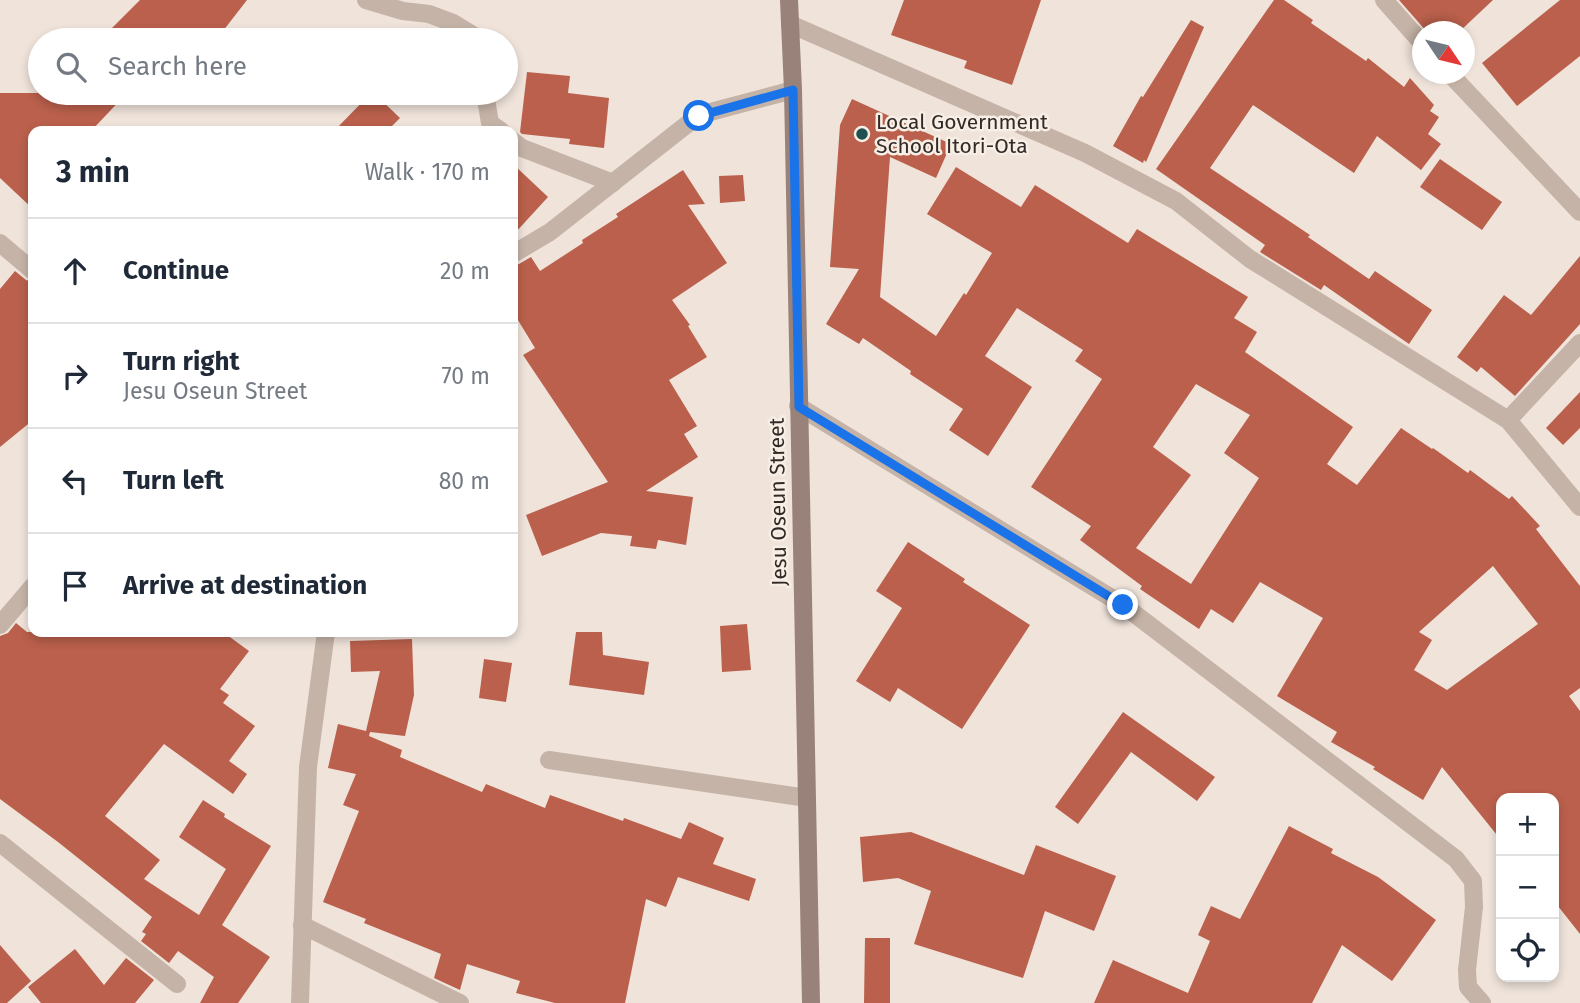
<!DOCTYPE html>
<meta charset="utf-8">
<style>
:root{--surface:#fff;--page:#f6f6f7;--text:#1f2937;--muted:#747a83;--line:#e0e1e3}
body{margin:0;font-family:"Fira Sans",sans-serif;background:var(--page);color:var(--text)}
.controls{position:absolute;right:21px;bottom:21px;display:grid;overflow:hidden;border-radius:14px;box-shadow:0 4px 10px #0003}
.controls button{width:63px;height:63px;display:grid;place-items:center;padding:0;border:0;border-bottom:2px solid var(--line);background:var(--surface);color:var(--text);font:35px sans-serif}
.compass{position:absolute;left:1412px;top:21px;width:63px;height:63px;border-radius:50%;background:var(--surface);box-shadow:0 4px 10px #0003;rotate:125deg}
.stop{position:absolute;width:21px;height:21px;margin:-16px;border:5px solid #1a73e8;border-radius:50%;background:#fff}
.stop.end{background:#1a73e8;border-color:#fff;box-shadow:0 2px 7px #0008}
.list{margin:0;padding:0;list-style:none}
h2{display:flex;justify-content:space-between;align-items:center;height:91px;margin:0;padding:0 28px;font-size:30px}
h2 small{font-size:23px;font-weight:400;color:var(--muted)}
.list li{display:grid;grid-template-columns:46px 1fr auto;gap:21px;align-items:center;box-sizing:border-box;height:105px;padding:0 28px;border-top:2px solid var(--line)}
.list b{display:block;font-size:26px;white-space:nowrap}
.list p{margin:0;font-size:23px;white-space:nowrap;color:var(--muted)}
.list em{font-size:23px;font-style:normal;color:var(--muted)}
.icon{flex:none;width:38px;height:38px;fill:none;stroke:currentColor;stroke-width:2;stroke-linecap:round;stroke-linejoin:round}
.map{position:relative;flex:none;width:1580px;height:1003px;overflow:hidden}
.search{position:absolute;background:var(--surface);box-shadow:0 4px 10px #0003;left:28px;top:28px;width:490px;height:77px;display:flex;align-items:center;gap:18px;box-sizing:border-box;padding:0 24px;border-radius:38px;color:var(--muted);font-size:26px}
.panel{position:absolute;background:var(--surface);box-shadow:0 4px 10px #0003;left:28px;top:126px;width:490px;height:511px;border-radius:14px}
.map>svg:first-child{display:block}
</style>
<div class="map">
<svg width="1580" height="1003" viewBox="0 0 1580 1003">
<rect width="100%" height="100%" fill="#efe3da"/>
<g fill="#ba604c" fill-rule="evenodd">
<path d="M140,0H247L216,40H100Z"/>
<path d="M904,0H1041L1012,85L964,68L967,61L891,35Z"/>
<path d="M1274,0H1284L1313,20L1311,23L1366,61L1368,58L1404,87L1410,78L1434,105L1430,111L1439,117L1428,134L1441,144L1421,170L1377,136L1354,173L1253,105L1210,168L1310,235L1308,237L1369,279L1375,271L1432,310L1409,344L1324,285L1321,290L1260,252L1265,245L1156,169Z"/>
<path d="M1399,0H1493L1459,32H1427Z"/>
<path d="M1560,0H1580V56L1517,106L1482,63Z"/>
<path d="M1191,20L1204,27L1146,162L1144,160L1143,163L1113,146L1141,96L1143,97Z"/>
<path d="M527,72L570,76L568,93L609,98L604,148L569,144L570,139L522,134L520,132Z"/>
<path d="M0,93H127L91,131H33V209L0,178Z"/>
<path d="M371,93H374L400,118L387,131H334Z"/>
<path d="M852,99L951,144L936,178L890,157L880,297L936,336L964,293L966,295L992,253L927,214L956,167L1021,207L1035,185L1128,243L1137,229L1248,297L1234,318L1257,332L1245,352L1353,427L1327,464L1357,485L1401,428L1432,449L1433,448L1468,473L1470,470L1509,499L1512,496L1540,526L1536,529L1580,586V688L1569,696L1580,711V934L1554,901V798H1501V840L1442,767L1423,800L1373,769L1375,767L1331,742L1337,732L1277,696L1323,618L1260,582L1233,623L1211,609L1199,629L1140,589L1142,586L1080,540L1091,526L1031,487L1102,379L1075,361L1083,350L1017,308L985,356L1032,387L988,456L949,430L963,409L910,374L911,371L863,338L859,344L826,324L859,269L830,267L840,125ZM1196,384L1250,415L1224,453L1259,478L1191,584L1136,548L1191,475L1153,447ZM1493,566L1538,624L1447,690L1414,670L1432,640L1419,632Z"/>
<path d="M1440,159L1502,202L1482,230L1420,187Z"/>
<path d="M513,164L548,197L515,233L518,238L513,241Z"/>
<path d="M683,170L705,204L688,205L727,263L672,300L690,325L688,326L707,357L669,380L697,426L684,434L698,457L646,491L693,497L686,545L658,540L656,549L630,546L632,536L601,533L542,556L526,515L608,482L523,355L535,348L513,312V265L519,264L531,257L540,271L583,243L582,240L618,217L616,214Z"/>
<path d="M743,175L745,201L720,203L719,176Z"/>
<path d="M1580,256V324L1515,396L1481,367L1477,372L1457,357L1504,295L1531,315Z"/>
<path d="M15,271L26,280L33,282V420L0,447V289Z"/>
<path d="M1580,392V428L1563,445L1546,428Z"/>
<path d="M908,542L965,579L963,582L1030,625L962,729L898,688L890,702L856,681L902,608L876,591Z"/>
<path d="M16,623L27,632H223L249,651L220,689L229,695L223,703L255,726L229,761L247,774L233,794L164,744L105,816L160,860L144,879L199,915L226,869L179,837L203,800L225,814L224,817L271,846L222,925L270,957L238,1003H200L214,977L178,951L169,963L141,941L146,934L142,932L152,917L58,842L0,799V636L8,633Z"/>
<path d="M747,624L751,670L722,672L720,626Z"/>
<path d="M576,632H602L603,655L649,662L644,695L569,685Z"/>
<path d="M412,639L414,695L405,736L370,732L369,736L402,750L400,757L482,792L486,784L545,808L550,795L623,821L624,818L681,839L689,822L724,838L713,864L756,879L749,901L678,877L666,907L646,899L625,1003H555L516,993L520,981L467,964L460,990L434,978L441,954L364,923L366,919L323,902L359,811L343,805L356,774L328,768L338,724L366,731L380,671L351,672L350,641Z"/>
<path d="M484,659L512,663L506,702L479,698Z"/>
<path d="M1123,712L1215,777L1197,801L1131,752L1078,824L1055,807Z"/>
<path d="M1289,826L1333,849L1331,853L1378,877L1436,920L1392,981L1342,945L1312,1003H1094L1113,960L1188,993L1210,941L1198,935L1211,906L1240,919Z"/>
<path d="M911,832L1024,875L1036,845L1116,876L1094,931L1045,911L1023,978L914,944L931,891L898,878L863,882L860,837Z"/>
<path d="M865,938H890V1003H864Z"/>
<path d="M0,945L31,981L7,1003H0Z"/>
<path d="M75,949L104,985L126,958L154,980L135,1003H41L28,987Z"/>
</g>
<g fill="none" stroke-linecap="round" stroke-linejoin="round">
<g stroke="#c5b3a7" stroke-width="18">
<path d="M366,0L403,11L429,14L453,23L476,37V40"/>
<path d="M1384,0L1422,43"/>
<path d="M790,24L1085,153L1176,201L1250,259L1508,420L1580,507"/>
<path d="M1450,74L1580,212"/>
<path d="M485,93L490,123L501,131"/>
<path d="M513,141L522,148L613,183"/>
<path d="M0,243L33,271"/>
<path d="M513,254L550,232L699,115L793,90"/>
<path d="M798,406L1123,605L1456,859L1473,881L1474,907L1467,970L1468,987L1482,1003"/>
<path d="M1508,420L1580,343"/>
<path d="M0,625L33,586"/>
<path d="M549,760L807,798"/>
<path d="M0,843L177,984"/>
<path d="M302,925L460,1003"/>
<path d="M300,1003L308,767L326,632"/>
</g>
<path stroke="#998279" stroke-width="18" d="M789,0L793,90L811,1003"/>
</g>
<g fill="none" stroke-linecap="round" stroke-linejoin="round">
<path stroke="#1a73e8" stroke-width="9" d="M699,116L793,90L799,407L1123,605"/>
</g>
<circle fill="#205050" stroke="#f7eee5" stroke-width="2.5" cx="862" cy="134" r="7"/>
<g text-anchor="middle" stroke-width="5" stroke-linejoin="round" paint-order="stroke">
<g font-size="21" fill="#332a27" stroke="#f7eee5" text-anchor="start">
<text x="876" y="129">Local Government<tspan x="876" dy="24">School Itori-Ota</tspan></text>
</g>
<g font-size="21" fill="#332a27" stroke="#f7eee5">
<text transform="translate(778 502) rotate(-91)" y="7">Jesu Oseun Street</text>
</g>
</g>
</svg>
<div class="controls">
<button>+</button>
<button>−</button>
<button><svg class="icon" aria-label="locate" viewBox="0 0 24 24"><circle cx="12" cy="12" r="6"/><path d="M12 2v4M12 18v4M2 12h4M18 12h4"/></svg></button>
</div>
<svg class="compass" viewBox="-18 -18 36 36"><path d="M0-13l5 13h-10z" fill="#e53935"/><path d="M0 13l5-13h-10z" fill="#747a83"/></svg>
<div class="stop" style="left:699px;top:116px"></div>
<div class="stop end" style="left:1123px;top:605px"></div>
<div class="search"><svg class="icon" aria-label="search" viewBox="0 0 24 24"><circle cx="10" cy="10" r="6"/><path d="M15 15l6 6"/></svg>Search here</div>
<section class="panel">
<h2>3 min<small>Walk · 170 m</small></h2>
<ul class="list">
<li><svg class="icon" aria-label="ahead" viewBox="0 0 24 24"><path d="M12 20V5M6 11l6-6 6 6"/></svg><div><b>Continue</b></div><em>20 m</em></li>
<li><svg class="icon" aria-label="right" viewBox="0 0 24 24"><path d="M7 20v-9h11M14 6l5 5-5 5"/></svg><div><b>Turn right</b><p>Jesu Oseun Street</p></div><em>70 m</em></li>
<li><svg class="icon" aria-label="left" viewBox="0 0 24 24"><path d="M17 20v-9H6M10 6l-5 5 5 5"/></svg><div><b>Turn left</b></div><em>80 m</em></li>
<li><svg class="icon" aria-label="arrive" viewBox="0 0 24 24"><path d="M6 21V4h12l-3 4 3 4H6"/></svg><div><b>Arrive at destination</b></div></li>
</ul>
</section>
</div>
